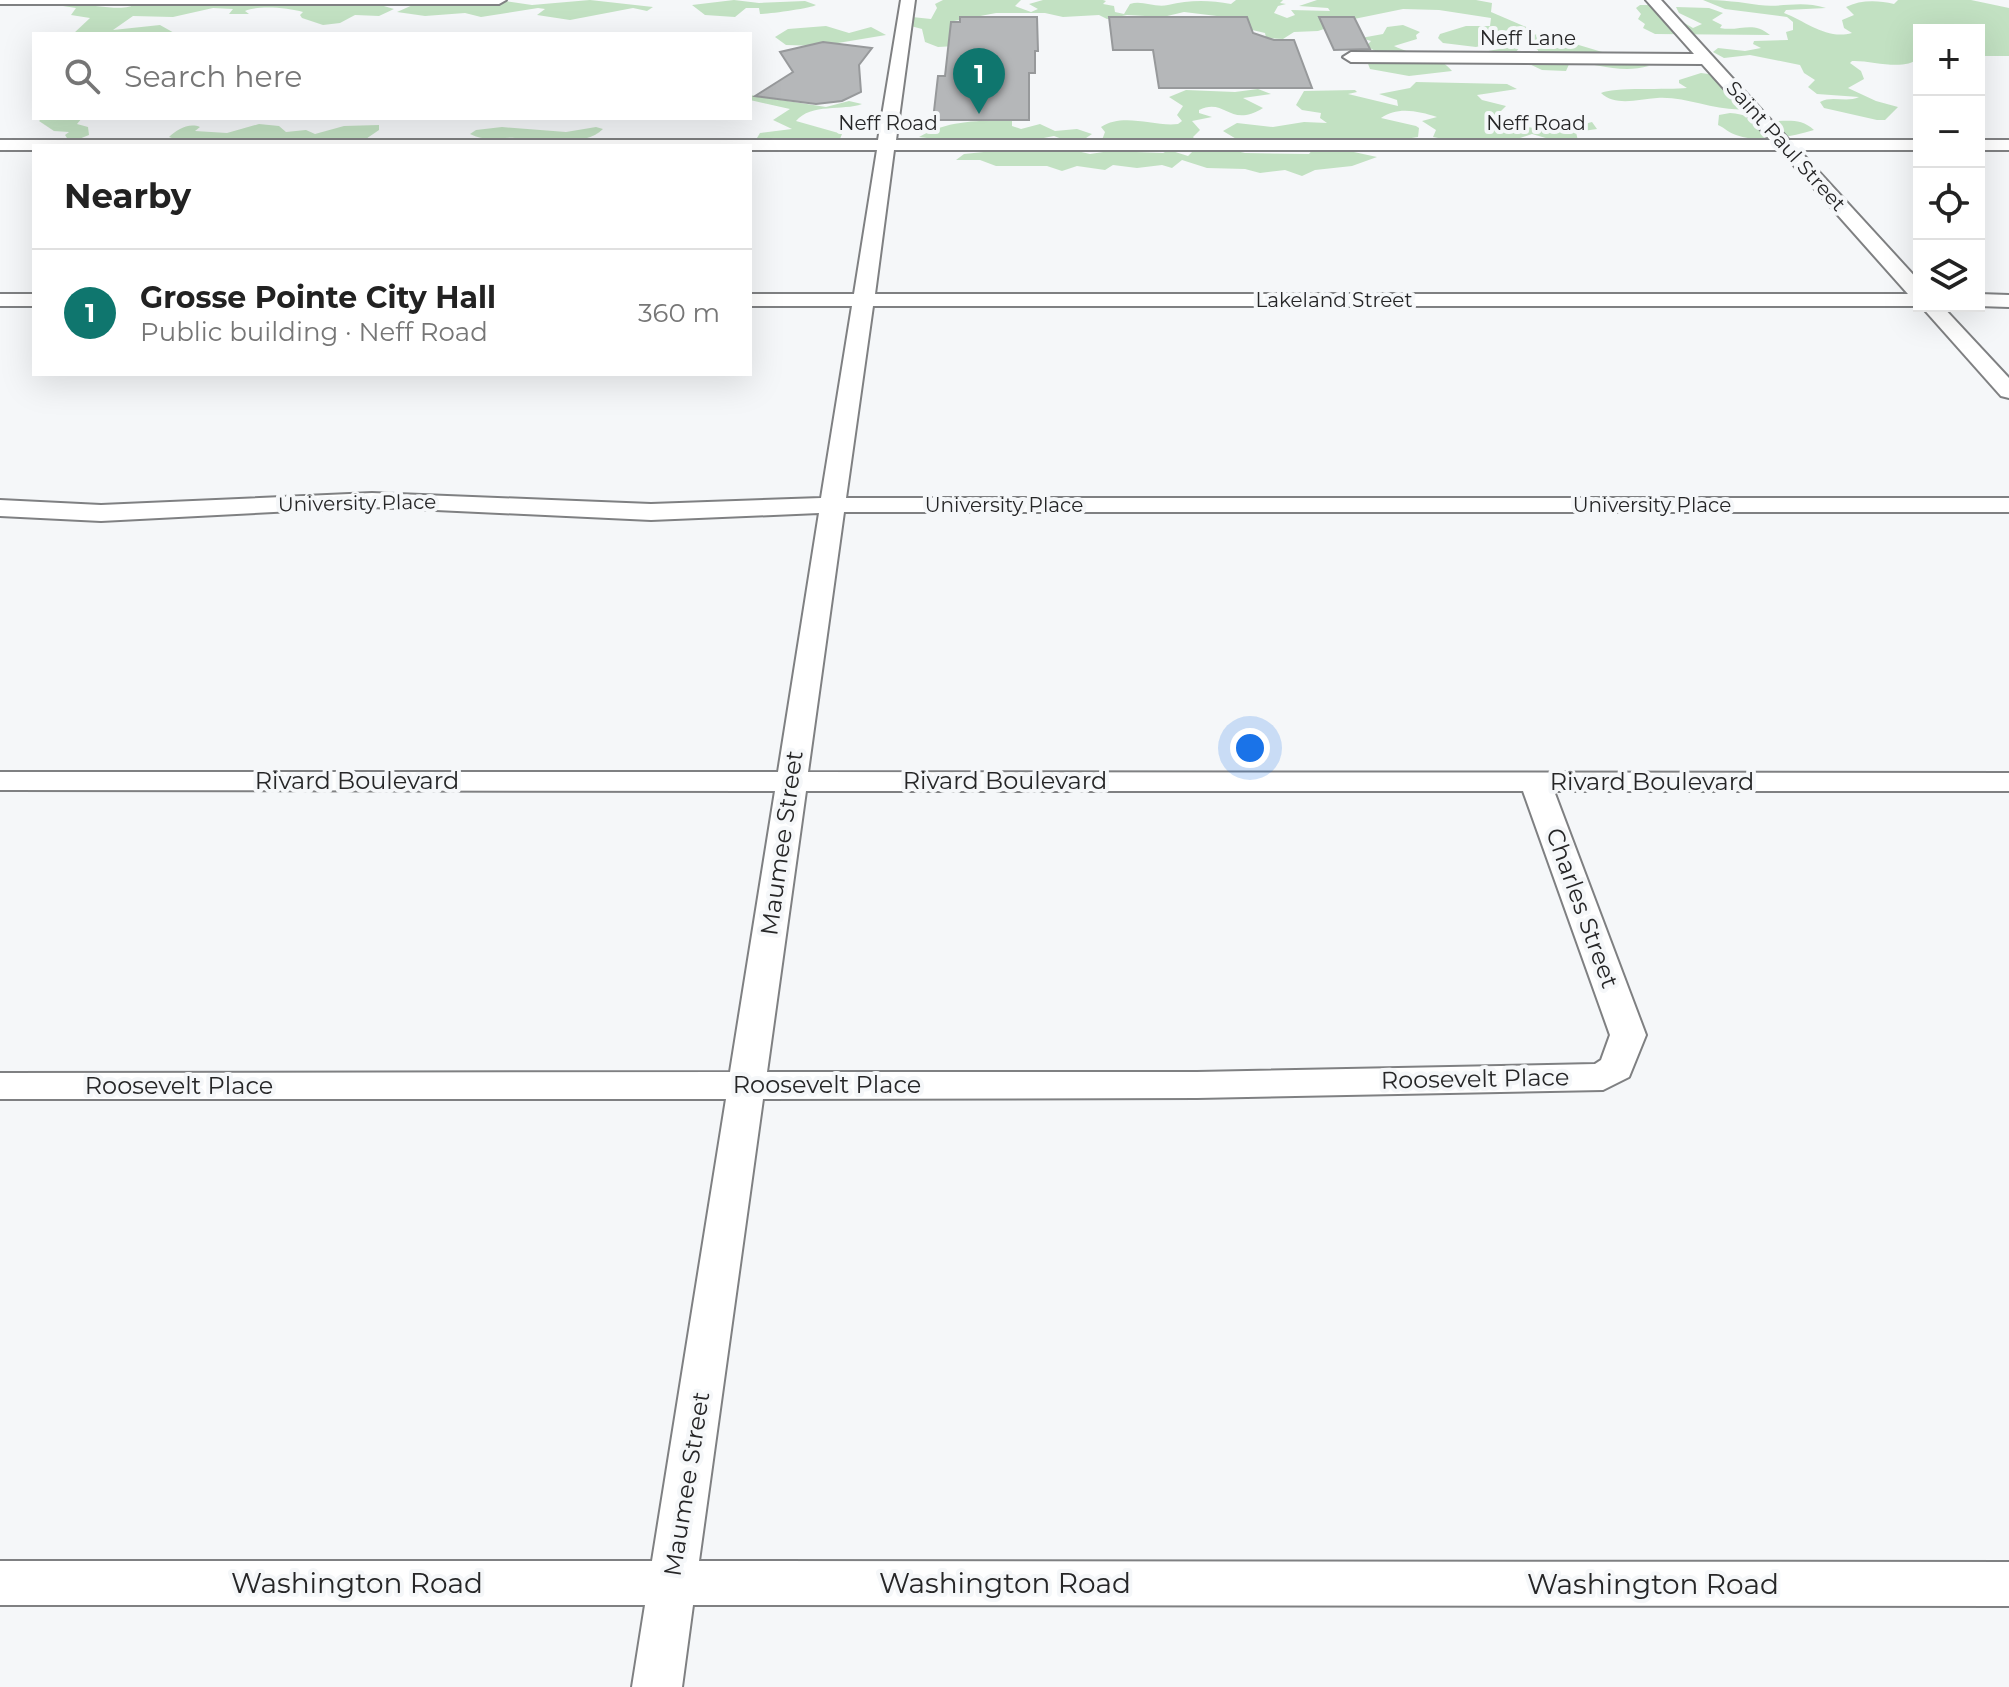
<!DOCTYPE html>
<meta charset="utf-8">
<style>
:root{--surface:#fff;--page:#f2f2f2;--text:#222;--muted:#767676;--line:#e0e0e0;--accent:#0f766e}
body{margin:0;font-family:Montserrat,sans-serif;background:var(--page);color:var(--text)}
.controls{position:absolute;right:24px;top:24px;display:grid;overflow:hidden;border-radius:0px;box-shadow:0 8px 32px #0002}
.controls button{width:72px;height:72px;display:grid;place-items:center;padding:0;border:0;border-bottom:2px solid var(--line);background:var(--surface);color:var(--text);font:40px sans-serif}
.you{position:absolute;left:1250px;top:748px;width:28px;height:28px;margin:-20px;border:6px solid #fff;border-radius:50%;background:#1a73e8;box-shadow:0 0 0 12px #1a73e833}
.badge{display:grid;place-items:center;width:52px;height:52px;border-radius:50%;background:var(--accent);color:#fff;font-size:26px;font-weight:700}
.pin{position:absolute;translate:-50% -66px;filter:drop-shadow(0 2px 4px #0008)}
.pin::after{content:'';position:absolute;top:42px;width:28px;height:24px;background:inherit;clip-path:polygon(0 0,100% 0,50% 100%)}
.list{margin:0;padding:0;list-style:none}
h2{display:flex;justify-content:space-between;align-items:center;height:104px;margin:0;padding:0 32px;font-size:34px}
h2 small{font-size:26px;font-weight:400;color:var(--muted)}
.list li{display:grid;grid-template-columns:52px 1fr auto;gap:24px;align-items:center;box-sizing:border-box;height:128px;padding:0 32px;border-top:2px solid var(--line)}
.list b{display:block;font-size:30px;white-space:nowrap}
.list p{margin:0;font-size:26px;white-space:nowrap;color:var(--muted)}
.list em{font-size:26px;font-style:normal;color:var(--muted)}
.icon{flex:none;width:44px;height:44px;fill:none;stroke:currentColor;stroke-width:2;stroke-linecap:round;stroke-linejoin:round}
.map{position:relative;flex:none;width:2009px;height:1687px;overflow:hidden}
.search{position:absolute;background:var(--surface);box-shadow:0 8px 32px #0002;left:32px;top:32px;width:720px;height:88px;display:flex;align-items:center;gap:20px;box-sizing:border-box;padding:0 28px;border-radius:0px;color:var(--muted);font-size:30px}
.panel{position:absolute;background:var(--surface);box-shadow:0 8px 32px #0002;left:32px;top:144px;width:720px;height:232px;border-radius:0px}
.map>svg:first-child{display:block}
</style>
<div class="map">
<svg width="2009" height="1687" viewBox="0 0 2009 1687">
<rect width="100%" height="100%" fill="#f5f7f9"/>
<g fill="#c2e1c2">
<path d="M455,0H498L532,5L590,0L653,7L647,11L633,8L570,20L537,15L545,9L538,8L481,17L465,13L425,16L397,12L415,4Z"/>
<path d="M734,0L759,3L805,1L816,5C812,8 769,14 760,14L759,8H746L735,17L705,15L692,5Z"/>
<path d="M943,0H1021L1015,6L1031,12L1038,9L1029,4L1043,0H1103L1106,1L1103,4L1114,6L1115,12L1124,14L1130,4C1142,0 1155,8 1168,5C1189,0 1209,0 1231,4L1236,0H1283L1280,3L1286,4L1278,6L1274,13L1287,18L1295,15L1291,10L1330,11L1328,8L1299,6L1317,0H1476L1492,3L1491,12L1531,29L1519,30L1512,37L1520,47L1516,52L1538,53V50L1527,43L1530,35L1542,34L1649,66C1620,74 1597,63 1570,62L1566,71L1542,70L1521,60L1464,53C1481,51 1496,52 1510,45C1503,41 1495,28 1482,36L1497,42L1476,47L1443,43L1438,38L1440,34L1466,26H1490L1491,18L1439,10L1403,9L1354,19L1318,31L1294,32L1283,39L1266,38L1265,33L1248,29L1243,16L1225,17L1184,12L1163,17L1127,15L1107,19L1099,15L1063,17L1045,13H996L954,21L956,46L938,47L925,42L922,29L907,25L912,17L931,19L937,8L935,4Z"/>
<path d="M1703,0C1723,0 1740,2 1759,5C1782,8 1800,0 1826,8L1786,10L1784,13C1807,22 1827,40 1852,33L1844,28L1842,20L1854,15L1846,7C1860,0 1877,0 1894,4L1898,0H1971L2009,8V56H1979V30H1919V58C1903,72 1872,60 1852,61L1850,63L1861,71L1864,79L1848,88L1876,101L1898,107L1885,120H1877L1824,108L1820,102C1832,95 1846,103 1859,97L1817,94L1808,87L1815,80L1804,73L1800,65L1750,55L1724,58L1713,52L1718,48L1745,51L1761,48L1753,44L1754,41L1788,40L1786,32L1793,30V22L1787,17L1725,9Z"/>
<path d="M136,3L377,4L394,9L379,16L355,15L340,23L323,25L302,18L300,15L303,12C288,8 259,5 245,11L249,14H229L233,9L213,8L173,17L133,16L113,30L160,25L176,34H73L90,18L71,15L76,8L63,6C84,0 124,15 136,3Z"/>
<path d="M1640,5H1653L1693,28L1702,24L1679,13L1676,7L1709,8L1723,13L1712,20L1722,25L1720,28C1740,32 1752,20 1770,35L1655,34L1643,28L1645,24L1638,19L1641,14L1636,8Z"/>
<path d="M1403,25L1420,32L1416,35L1417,39L1394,46C1414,56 1440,55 1452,71L1409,76L1370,69L1367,61L1381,54L1366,46L1371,41L1361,38L1383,34L1387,27Z"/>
<path d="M826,26L849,33L871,27L886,35L820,46L786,45L775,37L788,29Z"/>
<path d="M1701,73L1723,76L1746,109C1716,112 1687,96 1657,98C1639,99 1616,107 1601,93C1612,87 1669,90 1687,88L1679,83V80Z"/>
<path d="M1416,82L1507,84L1517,89L1477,95L1482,100L1506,106L1498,114L1506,120L1503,123L1534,128L1547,121L1577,126L1592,122L1597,129L1576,132L1578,141H1556L1532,134L1514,140L1464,143L1433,137L1436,130L1422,121L1437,117C1419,111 1397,106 1381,118L1416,126L1419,128L1418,137L1340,149L1377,157L1352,166L1315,170L1302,176L1285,170L1260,173L1245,169L1207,168L1182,160L1172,168L1162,165L1137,168L1113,165L1105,170L1077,166L1062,171L1047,166H996L980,160H956L964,154L1022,148L1043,151L1064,148L1090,154L1110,151L1163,153L1169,150L1188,156L1195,149L1157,139L1102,140L1105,132L1101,127C1124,112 1154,127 1178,124L1182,121L1177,115L1183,106L1169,97L1186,90L1235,92L1258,89L1271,94L1243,98L1263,108C1229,129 1226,97 1199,110V113L1212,117L1192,121L1200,130L1193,137L1197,142L1245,153L1309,154L1313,149L1238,144V140L1223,131L1237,123L1273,127L1304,122L1327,123L1320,118L1321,113L1302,110L1296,105L1304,91L1355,90L1357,92L1348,94L1398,106L1397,100L1379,94L1410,88Z"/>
<path d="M750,95L826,107L849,101L862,104C843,111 811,103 796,121L842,134L840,139C820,143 814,138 796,139C782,139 771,142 757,138L760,133L792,129L773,120L790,109L750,100Z"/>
<path d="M1730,113C1744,114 1757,120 1770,121C1785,122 1800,117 1814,130C1788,137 1762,144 1736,135C1729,133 1725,128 1718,125L1719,115Z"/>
<path d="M42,118H82L77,124L88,127L89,135L79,139L67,138L65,135L69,132L54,131L39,121Z"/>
<path d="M1005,120L1012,121V126L1021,129L1040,124L1055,131L1077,129L1092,134L1083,140L1067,141L1054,136L1023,142H959L919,137C947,121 973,121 1005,120Z"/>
<path d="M259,124L279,126L286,132L306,130L315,134L344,126L379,125V130L360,143L314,139L303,142L241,139L225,142C210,132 187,145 169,137C176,130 189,122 200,127L195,131L227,133Z"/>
<path d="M502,127L566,132L596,127L603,129C583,149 539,138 515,138C499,137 485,142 470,134L476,130Z"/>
</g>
<g fill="#b5b7b9" stroke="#97999b" stroke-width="2">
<path d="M960,17H1037L1038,51H1035V73H1029V120H933L938,76H945L951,22H960Z"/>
<path d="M1109,17H1247L1253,33L1274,40H1294L1312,88H1159L1153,50H1113Z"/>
<path d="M1319,17H1354L1370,49L1334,50Z"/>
<path d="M823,42L872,48L859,65L861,92L842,101L816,104L755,96L793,72L780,52Z"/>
</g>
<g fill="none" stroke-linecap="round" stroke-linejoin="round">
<g stroke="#7f8082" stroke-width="4">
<g id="minor">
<path d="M0,0H506L499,4H0Z"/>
<path d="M901,0H915L896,140H1770L1702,64L1351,62L1343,57L1351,52L1694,54L1646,0H1661L1789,140H1919V150H1799L1919,281L1920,306H873L846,498H2009V512H844L808,772L2009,773V791H1554L1646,1035L1629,1077L1603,1090L1197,1098L763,1099L699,1561L2009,1562V1606L693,1605L682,1687H632L645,1605H0V1561H652L726,1099H0V1073L730,1072L775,791L0,790V772H778L819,513L651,520L372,507L101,521L0,516V500L101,505L372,493L651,504L821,498L852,306H750V294H854L877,150H750V146H34V150H0V140H878ZM894,150H1780L1908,294H875ZM806,791H1523L1610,1035L1601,1060L1595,1064L1197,1072H767Z"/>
<rect x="1979" y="140" width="30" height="10"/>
<rect x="0" y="294" width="34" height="12"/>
<path d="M1979,294L2009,295V307L1978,306Z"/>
<path d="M1921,306H1942L2009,378V398L2001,396Z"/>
</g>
</g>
<use href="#minor" fill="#fff" fill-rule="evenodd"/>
</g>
<g text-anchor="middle" stroke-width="8" stroke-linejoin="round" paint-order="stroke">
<g font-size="20" fill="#262627" stroke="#f5f7f9">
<text x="1528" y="45">Neff Lane</text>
<text x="888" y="130">Neff Road</text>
<text x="1536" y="130">Neff Road</text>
<text transform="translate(1786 146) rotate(48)" y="7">Saint Paul Street</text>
<text x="1334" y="307">Lakeland Street</text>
<text transform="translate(357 503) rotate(-1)" y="7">University Place</text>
<text x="1004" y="512">University Place</text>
<text x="1652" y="512">University Place</text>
</g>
<g font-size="24" fill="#262627" stroke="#f5f7f9">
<text x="357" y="789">Rivard Boulevard</text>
<text x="1005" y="789">Rivard Boulevard</text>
<text x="1652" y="790">Rivard Boulevard</text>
<text transform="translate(782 843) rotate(-82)" y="8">Maumee Street</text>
<text transform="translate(1582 908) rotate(70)" y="8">Charles Street</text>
<text transform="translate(1475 1079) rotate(-1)" y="8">Roosevelt Place</text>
<text x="827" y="1093">Roosevelt Place</text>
<text x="179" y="1094">Roosevelt Place</text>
<text transform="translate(687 1484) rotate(-81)" y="8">Maumee Street</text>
</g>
<g font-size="28" fill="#262627" stroke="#f5f7f9">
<text x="357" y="1593">Washington Road</text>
<text x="1005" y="1593">Washington Road</text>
<text x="1653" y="1594">Washington Road</text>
</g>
</g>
</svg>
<div class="controls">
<button>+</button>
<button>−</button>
<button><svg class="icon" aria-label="locate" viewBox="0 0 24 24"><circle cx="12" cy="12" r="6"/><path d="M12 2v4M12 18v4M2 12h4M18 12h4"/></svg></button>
<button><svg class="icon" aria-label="layers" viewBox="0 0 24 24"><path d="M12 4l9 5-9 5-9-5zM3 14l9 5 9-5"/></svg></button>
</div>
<div class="you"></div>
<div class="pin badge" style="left:979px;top:114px">1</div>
<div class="search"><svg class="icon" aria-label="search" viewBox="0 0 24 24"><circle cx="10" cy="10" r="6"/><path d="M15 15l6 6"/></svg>Search here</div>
<section class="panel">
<h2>Nearby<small></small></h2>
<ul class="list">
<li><span class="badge">1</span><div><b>Grosse Pointe City Hall</b><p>Public building · Neff Road</p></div><em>360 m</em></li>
</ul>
</section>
</div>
